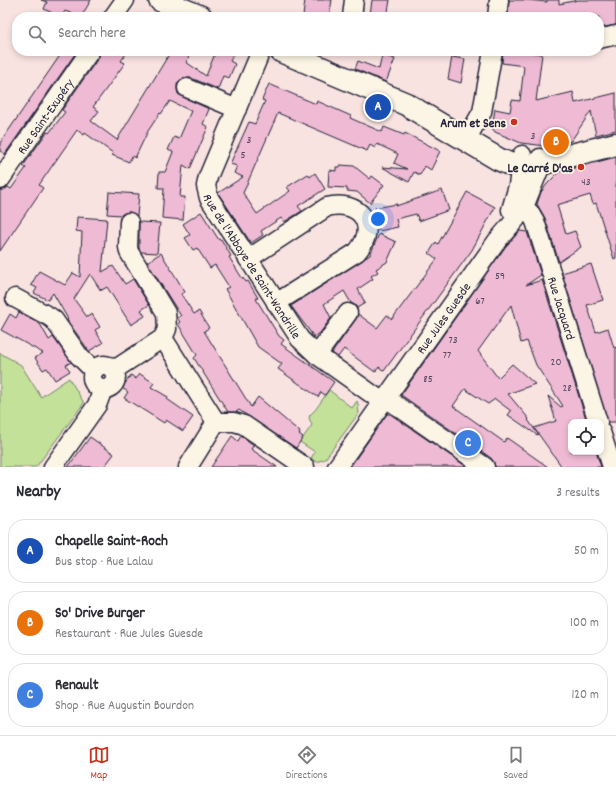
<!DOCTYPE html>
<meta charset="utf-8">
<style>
:root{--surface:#fff;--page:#f7f7f7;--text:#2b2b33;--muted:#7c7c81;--line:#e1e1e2;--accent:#c8321e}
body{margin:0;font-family:Dekko,sans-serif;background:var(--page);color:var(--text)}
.controls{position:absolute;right:12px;bottom:12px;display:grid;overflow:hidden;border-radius:8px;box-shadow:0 2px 6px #0003}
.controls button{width:36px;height:36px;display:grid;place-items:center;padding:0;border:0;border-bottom:1px solid var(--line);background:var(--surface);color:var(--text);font:20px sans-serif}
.you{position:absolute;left:378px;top:219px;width:14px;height:14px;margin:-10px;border:3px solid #fff;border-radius:50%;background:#1a73e8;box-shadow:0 0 0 6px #1a73e833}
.badge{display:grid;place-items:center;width:26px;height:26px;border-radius:50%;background:var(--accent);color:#fff;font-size:13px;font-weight:700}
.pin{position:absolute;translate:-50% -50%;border:2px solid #fff;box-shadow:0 1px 4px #0006}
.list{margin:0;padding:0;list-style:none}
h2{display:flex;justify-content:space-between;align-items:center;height:52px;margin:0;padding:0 16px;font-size:17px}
h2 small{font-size:13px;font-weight:400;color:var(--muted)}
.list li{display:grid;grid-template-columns:26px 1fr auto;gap:12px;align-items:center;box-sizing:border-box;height:64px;margin:0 8px 8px;padding:0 8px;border:1px solid var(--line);border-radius:16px}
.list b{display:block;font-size:15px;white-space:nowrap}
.list p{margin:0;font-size:13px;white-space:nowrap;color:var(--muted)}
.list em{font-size:13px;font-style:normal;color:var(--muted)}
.icon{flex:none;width:22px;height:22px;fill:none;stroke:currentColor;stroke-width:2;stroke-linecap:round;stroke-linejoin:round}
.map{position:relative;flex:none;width:616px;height:467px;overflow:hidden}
.search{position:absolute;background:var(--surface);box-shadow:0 2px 6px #0003;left:12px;right:12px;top:12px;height:44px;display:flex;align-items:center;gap:10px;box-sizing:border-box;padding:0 14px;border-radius:16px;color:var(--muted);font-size:15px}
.sheet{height:268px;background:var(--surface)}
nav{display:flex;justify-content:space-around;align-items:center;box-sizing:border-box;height:56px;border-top:1px solid var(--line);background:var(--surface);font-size:11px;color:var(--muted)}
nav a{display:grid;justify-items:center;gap:2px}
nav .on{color:var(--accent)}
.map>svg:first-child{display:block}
</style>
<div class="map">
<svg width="616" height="467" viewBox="0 0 616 467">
<rect width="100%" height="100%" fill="#f8e3e0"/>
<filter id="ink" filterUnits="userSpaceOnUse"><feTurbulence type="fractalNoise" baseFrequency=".025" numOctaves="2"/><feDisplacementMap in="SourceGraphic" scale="8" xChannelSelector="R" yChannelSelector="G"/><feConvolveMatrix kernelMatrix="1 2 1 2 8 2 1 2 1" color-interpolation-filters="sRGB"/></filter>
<g filter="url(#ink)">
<g fill="#c3e199" stroke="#72826a">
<path d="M0,353L21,365L41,397L69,378L84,403L36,467H0Z"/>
<path d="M329,390L352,408L357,401L358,404L359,413L325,459L316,462L311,458L315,452L300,442L312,425L309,418L310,415L316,409Z"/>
</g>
<g fill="#efbad4" stroke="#22223b">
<path d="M41,0H91L81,17L65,11L61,17L44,9L47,2Z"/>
<path d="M305,0H332L329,17L303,16Z"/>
<path d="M372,0H390L387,17H371L372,15H370Z"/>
<path d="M509,0H526L547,2V0H559V4L578,0H616V25L599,28V17H508Z"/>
<path d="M63,51H77L5,154L0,151V143Z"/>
<path d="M100,51H128L121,61L125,63L93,107L99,111L91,121L117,140L171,51H179L189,57L186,62L206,76L216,51H224L233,55L230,61L235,64L229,78L223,76L218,89L191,78H186L180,80L177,84V90L178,94L183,97L209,109L203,124L208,127L190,169L183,165L180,197H185L183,220L162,218L164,188H158L159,172H165L173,152L168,150L174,137L179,139L191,111L170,101L161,114L160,113L148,131L135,158L132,156L129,162L112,155L113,153L85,133L84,135L77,130L39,185L43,188L0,251V190H4L8,187L11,189L26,168L23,166L47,132L49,133L65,112L62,110L99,57Z"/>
<path d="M503,51H521L542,54L536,101L573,92L575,103L616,93V130L596,135L591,111L571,141L546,146L521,143L495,132L492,128L495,109L510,112L512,100L520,101L524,66L502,63Z"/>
<path d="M382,55L395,59L386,82L355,69L358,61L379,69Z"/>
<path d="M452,57L465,59L461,83L448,79Z"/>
<path d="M269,84L316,104L317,101L351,116L350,118L382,132L384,127L404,135L405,133L440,151L431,170L425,166L420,175L414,172L409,182L382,167L407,169L394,163L398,154L377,144L375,148L370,145L367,151L278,113L243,193L257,214L290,191L287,187L308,174L310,177L315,173L325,189L298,206L302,211L284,222L281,218L261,231L263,235L251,243L218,193L243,177L234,173L237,166L230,164L249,122L255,124L265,101L262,100Z"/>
<path d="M616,157V258L614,259L596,203L593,204L590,195L557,205L566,234L575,231L581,247L559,262L545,218L537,204L541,192L548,183L559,172Z"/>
<path d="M340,165L354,166L370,179L372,176L384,185L370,203L357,192L347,191V188L328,187L329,170L336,171V167H340Z"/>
<path d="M442,190L449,210L419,221L416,214L396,219L398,227L379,231L375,208L397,204L396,206Z"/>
<path d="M109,192L139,194L137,216L130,212L124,213L121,215L107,214Z"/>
<path d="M467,192L495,207L472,250L384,371L379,367L375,372L344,349L338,357L332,353L356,319L358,314L377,328L387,315L392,319L437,259L429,253L436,242L438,244Z"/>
<path d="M201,212L219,240L221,239L231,256L229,257L242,278H243L246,282L248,281L258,298L256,299L279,336L284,340L281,344L334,382L325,395L321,392L318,397L278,369L282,364L258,347L225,289L229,287L215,265L210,268L197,248L193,250L185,238L190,235L183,224Z"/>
<path d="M77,217L107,219L102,272L113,266L125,284L133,279L149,305L141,310L145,316L131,325L107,287L102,290L101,289V291L90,274L74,299L87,317L92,314L100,327L95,330L103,343L89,351L67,320L68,319L53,293L48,300L34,293L37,288L31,285L39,271L65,285L73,273L80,277L82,232L76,231Z"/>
<path d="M139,222L160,223L157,253L141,252L139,248Z"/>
<path d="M520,231L527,232L541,275L526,285L542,280L587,422H571V452H596L601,467H562L534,428L556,421L548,396L561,407L563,406L536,365L527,341L521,343L511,305L478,351L498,378L512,364L535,384L508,394L529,419L528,420L538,434L537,435L508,415L511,411L495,399L488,404L465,389L453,406L504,442L507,438L548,467H495L494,462L491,458L401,395L505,247Z"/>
<path d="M379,234L396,242L387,262L376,269L378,272L371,276L373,279L358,289L365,303L357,308L355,305L351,303L344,291L324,304L331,318L320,333L314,337L291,306L370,255Z"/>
<path d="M161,253L185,292L181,294L194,314L199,311L209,328L204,331L251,407L258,397L300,432L299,434L303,437L296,448L239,410L236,412H228L194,358L197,355L178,324L180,322L177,318L181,316L147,262Z"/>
<path d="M591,264L603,300L587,305L596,332L608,328L614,348L616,347V422H608L562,273Z"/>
<path d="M19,312L40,324L49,340L53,337L71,362L66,365L70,371L55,380L47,368L43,370L35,358L43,353L1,330L10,314L16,318Z"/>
<path d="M140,374L154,383L151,387L168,397L167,399L193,417L183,431L166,420L164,423L124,398L128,392L122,388L131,375L136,379Z"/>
<path d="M387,414H390L467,467H350Z"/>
<path d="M232,436L238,441L241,436L254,445L251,449L277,467H211Z"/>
<path d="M90,437L114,454L104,467H68Z"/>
</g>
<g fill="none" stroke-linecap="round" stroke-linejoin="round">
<g stroke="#22223b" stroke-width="21">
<g id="minor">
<path d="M113,17L125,0"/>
<path d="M352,17L354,0"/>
<path d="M497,17L499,0"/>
<path d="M599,39L616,35"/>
<path id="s1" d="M261,51L208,177L206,186L209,198L300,339L317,355L383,402"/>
<path d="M187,88L237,109"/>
<path d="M466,140L482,112L493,51"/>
<path id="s2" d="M0,180L90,51"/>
<path id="s3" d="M514,202L530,213L535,221L598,422"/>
<path d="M511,210L518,186L522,155"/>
<path d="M129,222L128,247L129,252L166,313L167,329L163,338L216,422H234L244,425L305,467"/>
<path d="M248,259L327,207C359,199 380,225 357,252L276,303"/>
<path d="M15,298L50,317L54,320L79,356L94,371"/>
<path d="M317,355L348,313"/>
<circle cx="104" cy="377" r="12"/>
<path d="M114,370L163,338"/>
<path d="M386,398L485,467"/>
<path d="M601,432L612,467"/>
<path d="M53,467L97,405L103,389"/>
<path d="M188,467L216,422"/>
<path id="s4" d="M337,467L497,241L516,219L526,202L539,170L540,158"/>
</g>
</g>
<g stroke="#22223b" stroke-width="25">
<g id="major">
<path d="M160,0L201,17"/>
<path d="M281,51L406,104L466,140L498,159L512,165L521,167L538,165L560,158L616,144"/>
</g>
</g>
<use href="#minor" stroke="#fcf5e5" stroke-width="18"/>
<use href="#major" stroke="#fcf5e5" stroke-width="22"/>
</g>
</g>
<g fill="#c8321e" stroke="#fcf5e5" stroke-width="1.5">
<circle cx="514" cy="122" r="4"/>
<circle cx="581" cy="167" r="4"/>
</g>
<g text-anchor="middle" stroke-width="3.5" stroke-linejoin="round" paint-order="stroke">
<g font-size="11" fill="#554861">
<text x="533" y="139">3</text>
<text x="249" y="143">3</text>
<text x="243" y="158">5</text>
<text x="586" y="185">43</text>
<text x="500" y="279">59</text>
<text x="480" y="304">67</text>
<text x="453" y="343">73</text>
<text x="447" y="358">77</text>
<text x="556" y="365">20</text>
<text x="428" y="382">85</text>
<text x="567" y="391">28</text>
</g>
<g font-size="13" fill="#22223b" stroke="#fcf5e5">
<text dy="5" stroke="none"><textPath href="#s2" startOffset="78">Rue Saint-Exupéry</textPath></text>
<text dy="5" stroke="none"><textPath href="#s1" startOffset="239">Rue de l'Abbaye de Saint-Wandrille</textPath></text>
<text dy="5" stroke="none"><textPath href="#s3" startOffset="120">Rue Jacquard</textPath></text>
<text dy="5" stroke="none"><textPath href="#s4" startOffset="183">Rue Jules Guesde</textPath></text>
</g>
<g font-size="13" font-weight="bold" fill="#22223b" stroke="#fcf5e5" text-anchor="end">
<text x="506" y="127">Arum et Sens</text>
<text x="573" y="172">Le Carré D'as</text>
</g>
</g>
</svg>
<div class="controls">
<button><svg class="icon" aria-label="locate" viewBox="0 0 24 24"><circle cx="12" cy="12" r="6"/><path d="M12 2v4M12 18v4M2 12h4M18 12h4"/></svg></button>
</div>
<div class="you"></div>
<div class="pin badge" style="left:378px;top:107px;background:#1a4fb4">A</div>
<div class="pin badge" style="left:556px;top:142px;background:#e8710a">B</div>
<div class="pin badge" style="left:468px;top:443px;background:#3f7fe0">C</div>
<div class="search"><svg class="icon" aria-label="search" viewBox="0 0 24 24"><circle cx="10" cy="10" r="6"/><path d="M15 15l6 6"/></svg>Search here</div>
</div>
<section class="sheet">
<h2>Nearby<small>3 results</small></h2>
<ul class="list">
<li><span class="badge" style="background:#1a4fb4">A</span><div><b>Chapelle Saint-Roch</b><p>Bus stop · Rue Lalau</p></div><em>50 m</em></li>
<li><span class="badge" style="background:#e8710a">B</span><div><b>So' Drive Burger</b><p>Restaurant · Rue Jules Guesde</p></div><em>100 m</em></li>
<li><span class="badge" style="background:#3f7fe0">C</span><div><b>Renault</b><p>Shop · Rue Augustin Bourdon</p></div><em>120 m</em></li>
</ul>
</section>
<nav>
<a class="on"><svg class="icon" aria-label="map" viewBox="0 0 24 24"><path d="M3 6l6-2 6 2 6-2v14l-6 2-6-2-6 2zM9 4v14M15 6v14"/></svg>Map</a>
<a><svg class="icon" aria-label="directions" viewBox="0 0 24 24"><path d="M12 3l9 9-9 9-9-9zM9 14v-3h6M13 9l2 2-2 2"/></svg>Directions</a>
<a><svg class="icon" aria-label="saved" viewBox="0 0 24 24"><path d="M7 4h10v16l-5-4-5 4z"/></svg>Saved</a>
</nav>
